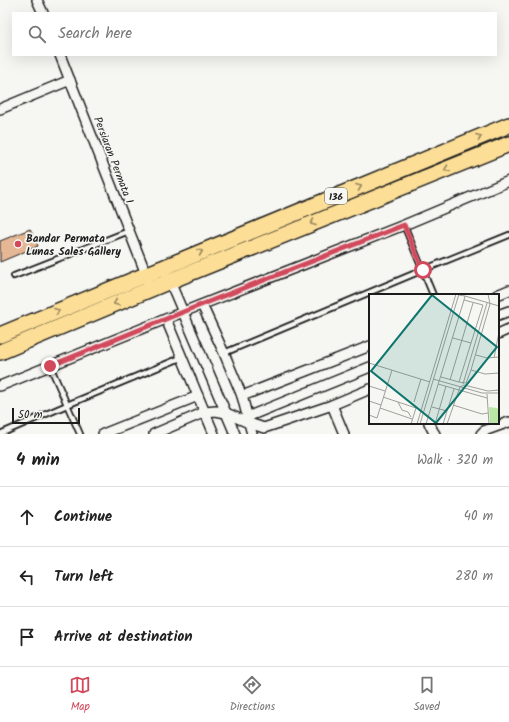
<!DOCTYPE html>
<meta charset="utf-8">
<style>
:root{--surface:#fff;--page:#f2f2f2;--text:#222;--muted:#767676;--line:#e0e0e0;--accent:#d1495b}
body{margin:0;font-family:Kalam,sans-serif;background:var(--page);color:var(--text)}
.scale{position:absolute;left:12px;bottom:10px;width:68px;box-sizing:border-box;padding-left:4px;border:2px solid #1c1c1c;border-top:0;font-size:11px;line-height:14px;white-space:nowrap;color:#1c1c1c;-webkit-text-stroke:3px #f6f6f2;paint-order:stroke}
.stop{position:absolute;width:12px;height:12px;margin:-9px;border:3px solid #d1495b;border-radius:50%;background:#fff}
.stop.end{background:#d1495b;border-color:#fff;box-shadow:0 1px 4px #0008}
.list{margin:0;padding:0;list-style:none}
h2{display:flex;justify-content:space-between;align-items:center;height:52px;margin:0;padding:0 16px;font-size:17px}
h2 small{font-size:13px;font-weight:400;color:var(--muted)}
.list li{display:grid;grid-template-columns:26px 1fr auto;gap:12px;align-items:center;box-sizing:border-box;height:60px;padding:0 16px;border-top:1px solid var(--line)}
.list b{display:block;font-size:15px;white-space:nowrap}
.list em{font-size:13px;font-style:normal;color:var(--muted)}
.icon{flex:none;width:22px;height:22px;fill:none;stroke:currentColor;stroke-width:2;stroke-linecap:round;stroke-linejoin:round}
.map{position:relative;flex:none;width:509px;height:434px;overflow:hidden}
.search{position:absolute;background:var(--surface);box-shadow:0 4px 16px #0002;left:12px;right:12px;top:12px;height:44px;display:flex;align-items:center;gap:10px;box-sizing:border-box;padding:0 14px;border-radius:0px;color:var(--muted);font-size:15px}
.sheet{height:232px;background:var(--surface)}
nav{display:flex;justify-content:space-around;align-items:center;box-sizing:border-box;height:56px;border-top:1px solid var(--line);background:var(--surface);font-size:11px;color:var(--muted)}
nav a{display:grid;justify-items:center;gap:2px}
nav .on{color:var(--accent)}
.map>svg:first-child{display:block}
</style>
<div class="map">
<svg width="509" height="434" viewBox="0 0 509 434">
<rect width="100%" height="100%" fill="#f6f6f2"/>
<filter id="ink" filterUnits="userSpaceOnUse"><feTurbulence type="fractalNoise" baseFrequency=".025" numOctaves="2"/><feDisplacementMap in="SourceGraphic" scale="8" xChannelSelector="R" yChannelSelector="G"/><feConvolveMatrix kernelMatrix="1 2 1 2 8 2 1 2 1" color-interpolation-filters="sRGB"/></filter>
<g filter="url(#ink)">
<path fill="#e5b795" stroke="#1c1c1c" d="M30,229L38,246L0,262V241Z"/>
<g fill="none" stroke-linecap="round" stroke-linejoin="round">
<g stroke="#1c1c1c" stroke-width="8">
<g id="lane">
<path d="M404,225L433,295"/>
<path d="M14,276L129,231"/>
<path d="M224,353L423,270L509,235"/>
<path d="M50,366L80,434"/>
<path d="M0,434L67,405L183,357"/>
</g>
</g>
<g stroke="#1c1c1c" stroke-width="12">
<g id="street">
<path d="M37,0L43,13"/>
<path d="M60,55L148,279"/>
<path d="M0,109L70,80"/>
<path d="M168,277L235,434"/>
<path d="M497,295L509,290"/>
<path d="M202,305L224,353L242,396L370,346"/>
<path d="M498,315L509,311"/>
<path d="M166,319L198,396L214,434"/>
<path d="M498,334L509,329"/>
<path d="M0,386L183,312L404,225L509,181"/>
<path d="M242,396L249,423L264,428L332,405L370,389"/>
<path d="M332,405L344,434"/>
<path d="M247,417L370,367"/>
<path d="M429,423L433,431L435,434"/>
<path d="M103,434L198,396"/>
<path d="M154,434L205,412L216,411L226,413L249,423L252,434"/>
<path d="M481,434L484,431L509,422"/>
</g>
</g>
<g stroke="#1c1c1c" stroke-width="18">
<g id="primary">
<path d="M0,335L509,125"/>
<path d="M0,352L170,281L509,144"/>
</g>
</g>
<use href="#lane" stroke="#f6f6f2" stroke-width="4.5"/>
<use href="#street" stroke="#f6f6f2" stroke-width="9"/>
<use href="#primary" stroke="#fcde96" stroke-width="15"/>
</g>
<defs><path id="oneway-chevron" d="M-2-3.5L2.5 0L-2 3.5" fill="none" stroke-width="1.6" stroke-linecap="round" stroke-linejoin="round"/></defs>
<g stroke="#97875f">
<use href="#oneway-chevron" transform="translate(479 137) rotate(-22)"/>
<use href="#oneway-chevron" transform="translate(447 169) rotate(158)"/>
<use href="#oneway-chevron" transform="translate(359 187) rotate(-22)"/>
<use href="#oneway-chevron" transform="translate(313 223) rotate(158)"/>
<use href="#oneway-chevron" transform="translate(200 252) rotate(-22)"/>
<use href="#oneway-chevron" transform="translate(116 303) rotate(157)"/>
<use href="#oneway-chevron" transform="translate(57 311) rotate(-22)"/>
</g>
</g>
<g fill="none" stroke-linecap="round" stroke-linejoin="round" filter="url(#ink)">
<path stroke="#d1495b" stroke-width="5" d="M50,366L183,312L404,225L423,270"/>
</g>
<circle fill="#d1495b" stroke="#f6f6f2" stroke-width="1.5" cx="18" cy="244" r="4"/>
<g text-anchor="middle" stroke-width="3.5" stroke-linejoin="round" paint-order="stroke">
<rect fill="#f6f6f2" stroke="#5d5d5c" stroke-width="1" x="325" y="188" width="22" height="16" rx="3"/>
<g font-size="10" font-weight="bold" fill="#1c1c1c">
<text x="336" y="200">136</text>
</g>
<g font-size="11" fill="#1c1c1c" stroke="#f6f6f2">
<text transform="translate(114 160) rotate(69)" y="4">Persiaran Permata 1</text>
</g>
<g font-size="11" font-weight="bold" fill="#1c1c1c" stroke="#f6f6f2" text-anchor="start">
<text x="26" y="242">Bandar Permata<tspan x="26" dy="13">Lunas Sales Gallery</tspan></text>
</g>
</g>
<g transform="translate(369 294)">
<rect width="130" height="130" fill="#f6f6f2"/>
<path d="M130,102V130H121L120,113L128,114L130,118Z" fill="#bae7a5"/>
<path fill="none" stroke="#9f9f9c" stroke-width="1" d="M96,2L130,12M84,44L102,49M107,61L118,64L130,63M125,64L130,38M0,69L61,88M102,76L116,80L130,79M72,83L90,88L102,49L114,11L95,6M64,85L113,99H130M81,86L104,9M90,88L97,89L102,76L121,10L119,0M69,90L118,104M94,90L118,9M0,92L16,97M118,100L120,130M14,103L47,114L42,130M0,107L12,111M29,108L33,116L39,118L42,123M45,108L52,85M84,111L113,120L119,119M63,113L78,117M11,114L43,125M0,121L8,124L23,76M48,130L87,0M51,130L90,0M57,130L95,6L96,2L90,1M66,130L77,92M74,130L85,95M78,130L91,93L95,91L119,97L130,96"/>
<path fill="#0f766e" fill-opacity="0.15" stroke="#0f766e" stroke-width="2" d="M63,1L128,53L67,129L2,77Z"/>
<rect width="130" height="130" fill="none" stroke="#1c1c1c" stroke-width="2"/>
</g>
</svg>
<div class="scale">50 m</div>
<div class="stop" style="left:423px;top:270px"></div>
<div class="stop end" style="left:50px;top:366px"></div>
<div class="search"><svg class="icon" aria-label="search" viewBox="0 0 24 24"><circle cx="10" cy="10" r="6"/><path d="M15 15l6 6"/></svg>Search here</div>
</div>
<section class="sheet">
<h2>4 min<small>Walk · 320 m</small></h2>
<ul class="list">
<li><svg class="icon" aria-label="ahead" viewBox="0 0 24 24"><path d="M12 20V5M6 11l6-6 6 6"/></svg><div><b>Continue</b></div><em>40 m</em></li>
<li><svg class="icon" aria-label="left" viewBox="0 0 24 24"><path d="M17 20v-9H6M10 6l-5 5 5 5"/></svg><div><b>Turn left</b></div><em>280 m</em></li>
<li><svg class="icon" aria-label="arrive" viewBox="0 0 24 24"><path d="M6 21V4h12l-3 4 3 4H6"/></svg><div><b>Arrive at destination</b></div></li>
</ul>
</section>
<nav>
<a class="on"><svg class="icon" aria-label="map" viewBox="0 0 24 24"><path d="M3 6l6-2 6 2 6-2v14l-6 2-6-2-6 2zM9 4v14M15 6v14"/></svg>Map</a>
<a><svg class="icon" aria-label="directions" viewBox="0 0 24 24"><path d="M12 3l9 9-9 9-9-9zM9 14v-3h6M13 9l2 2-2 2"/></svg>Directions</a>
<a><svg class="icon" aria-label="saved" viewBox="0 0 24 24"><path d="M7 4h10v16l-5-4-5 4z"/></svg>Saved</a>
</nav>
